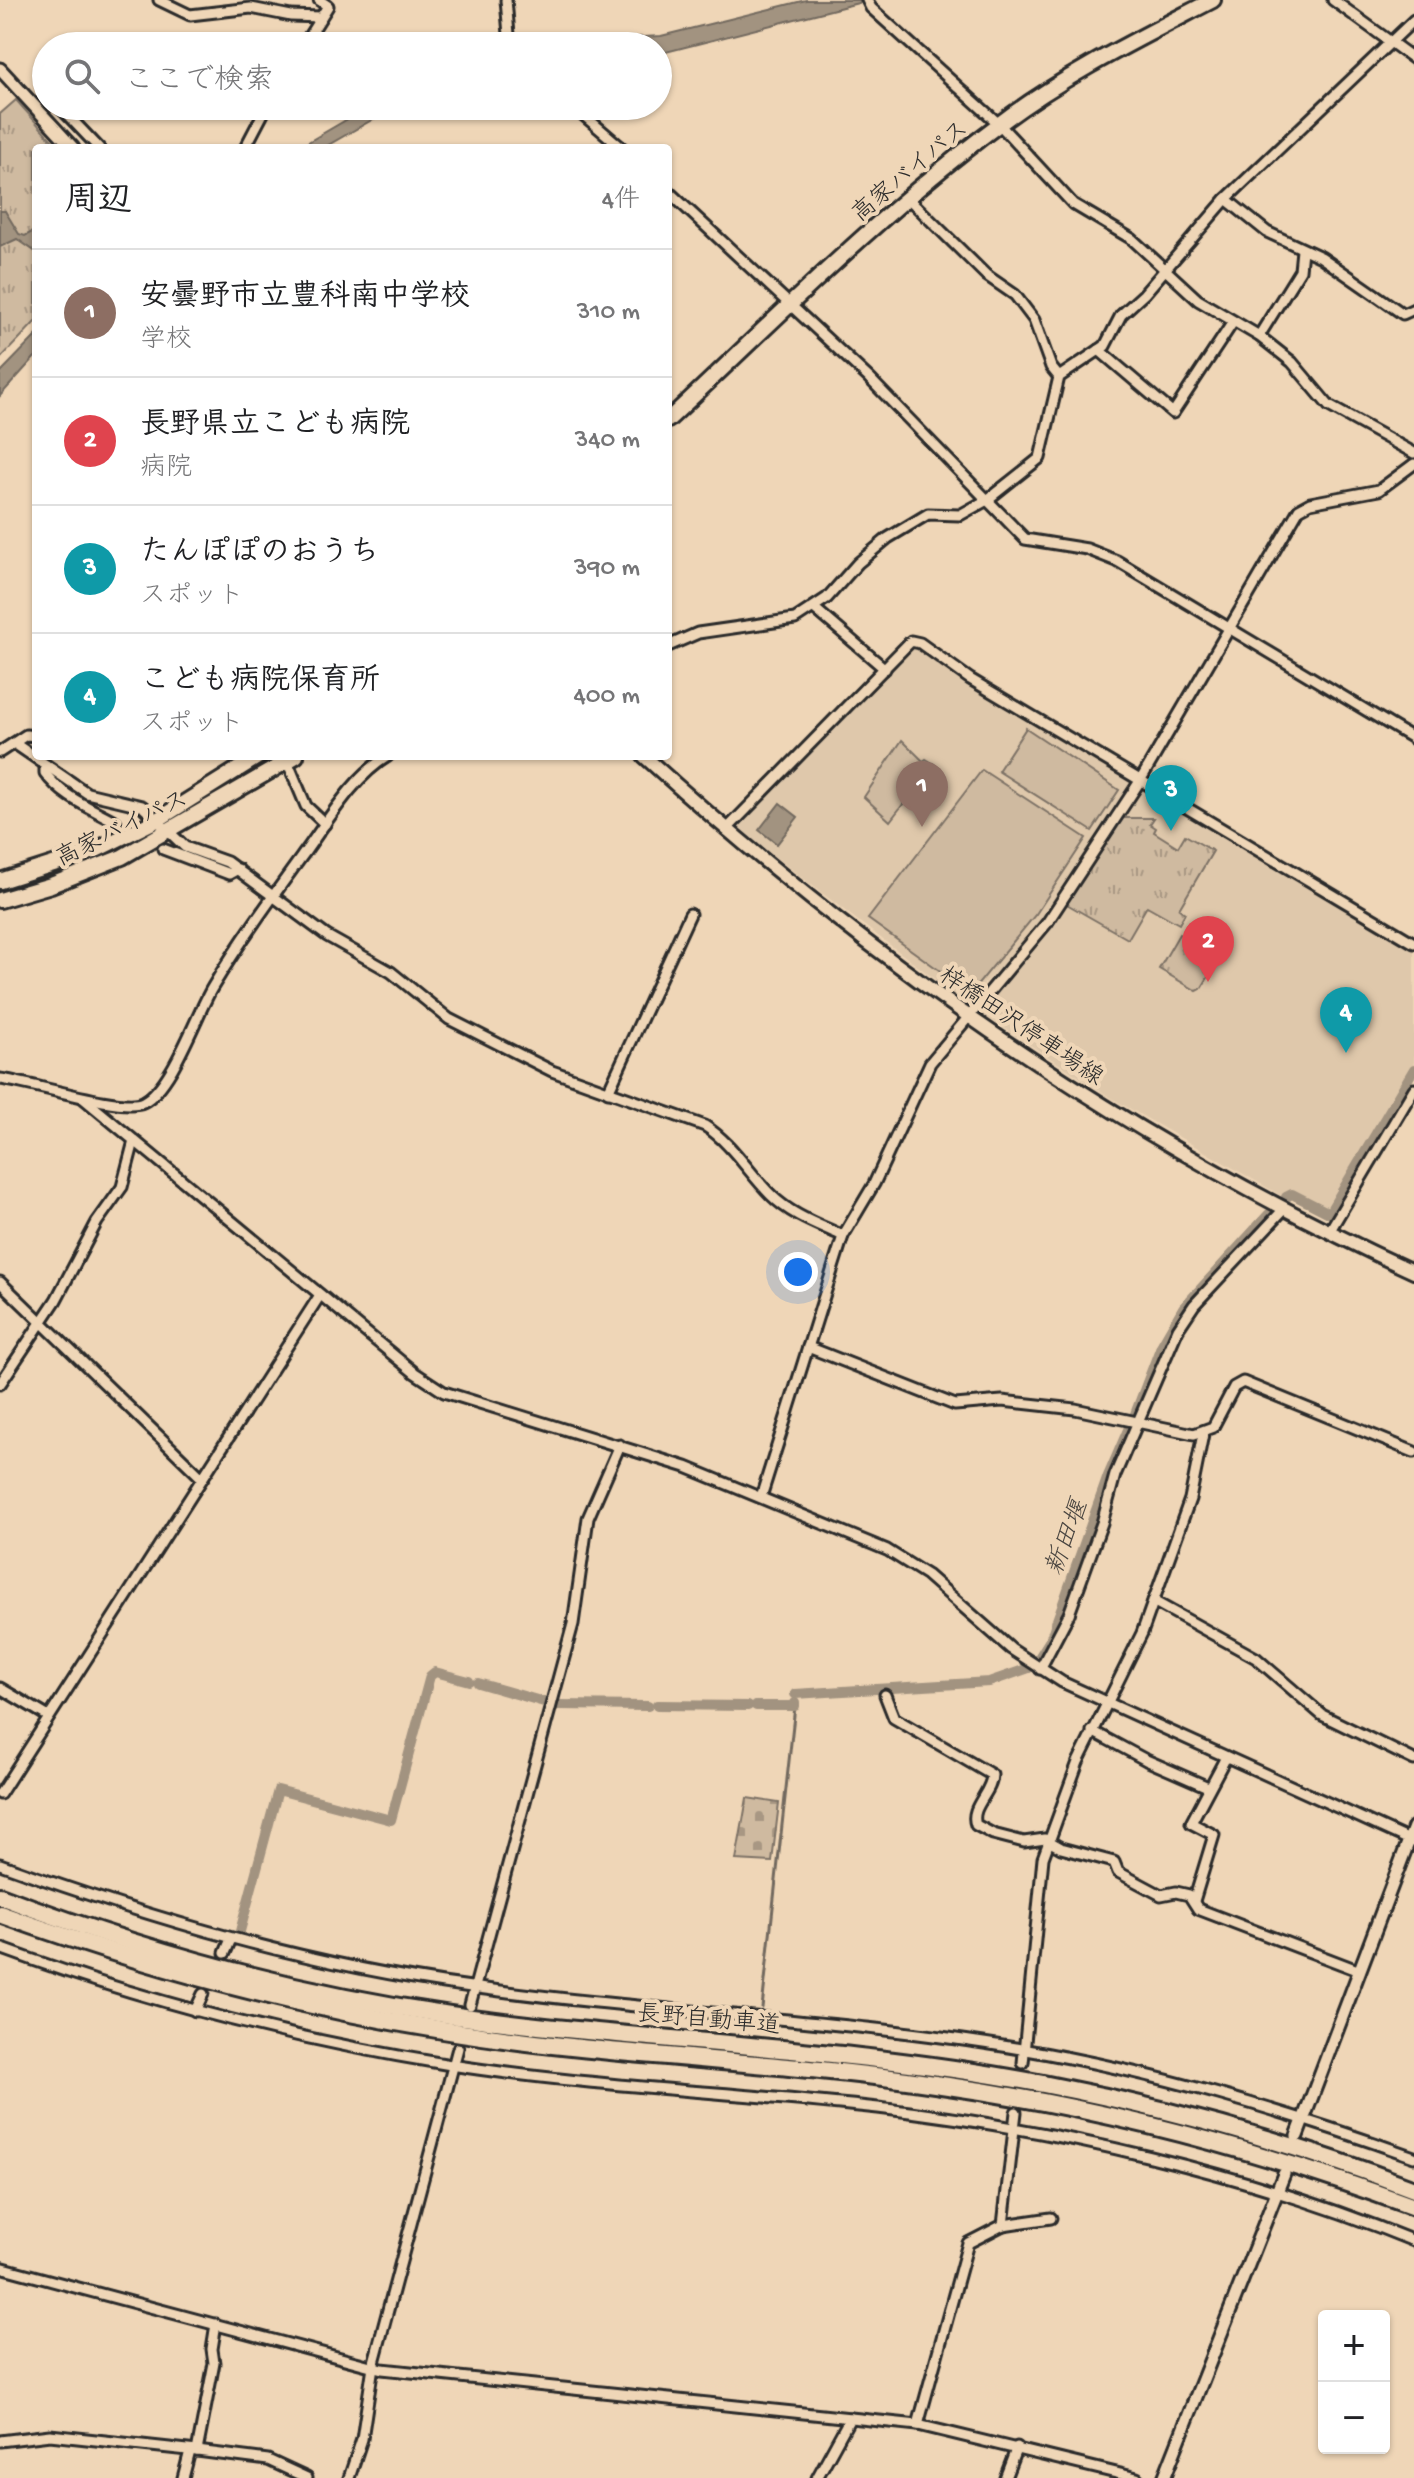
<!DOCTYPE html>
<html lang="ja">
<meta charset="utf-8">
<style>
:root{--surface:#fff;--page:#f2f2f2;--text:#202124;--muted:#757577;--line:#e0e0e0;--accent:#2b2b2b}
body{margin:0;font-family:"Gochi Hand","Klee One",sans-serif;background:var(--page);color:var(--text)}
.controls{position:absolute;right:24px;bottom:24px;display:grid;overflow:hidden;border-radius:8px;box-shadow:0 2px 6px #0004}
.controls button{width:72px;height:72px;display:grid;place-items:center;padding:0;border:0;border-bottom:2px solid var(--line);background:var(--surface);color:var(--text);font:40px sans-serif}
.you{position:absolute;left:798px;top:1272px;width:28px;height:28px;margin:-20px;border:6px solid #fff;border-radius:50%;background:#1a73e8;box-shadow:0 0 0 12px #1a73e833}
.badge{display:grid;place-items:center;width:52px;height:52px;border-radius:50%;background:var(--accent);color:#fff;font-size:26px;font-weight:700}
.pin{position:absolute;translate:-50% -66px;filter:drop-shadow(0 2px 4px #0008)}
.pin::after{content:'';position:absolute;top:42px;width:28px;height:24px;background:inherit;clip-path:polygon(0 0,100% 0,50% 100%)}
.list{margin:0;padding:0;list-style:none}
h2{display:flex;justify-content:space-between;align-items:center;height:104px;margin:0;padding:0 32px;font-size:34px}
h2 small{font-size:26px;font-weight:400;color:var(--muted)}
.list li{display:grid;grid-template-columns:52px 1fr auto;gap:24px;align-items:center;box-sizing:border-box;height:128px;padding:0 32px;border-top:2px solid var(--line)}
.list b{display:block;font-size:30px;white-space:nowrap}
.list p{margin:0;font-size:26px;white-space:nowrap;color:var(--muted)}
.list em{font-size:26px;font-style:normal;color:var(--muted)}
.icon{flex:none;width:44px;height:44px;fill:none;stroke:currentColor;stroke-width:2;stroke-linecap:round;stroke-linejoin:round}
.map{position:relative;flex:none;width:1414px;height:2478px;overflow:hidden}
.search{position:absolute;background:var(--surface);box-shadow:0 2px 6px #0004;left:32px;top:32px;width:640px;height:88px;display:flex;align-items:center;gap:20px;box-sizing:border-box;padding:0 28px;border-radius:44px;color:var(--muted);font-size:30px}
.panel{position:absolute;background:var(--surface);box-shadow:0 2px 6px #0004;left:32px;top:144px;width:640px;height:616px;border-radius:8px}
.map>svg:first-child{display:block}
</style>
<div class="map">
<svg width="1414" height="2478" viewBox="0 0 1414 2478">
<defs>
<pattern id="cemetery-stones" width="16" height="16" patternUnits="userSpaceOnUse" patternTransform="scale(2)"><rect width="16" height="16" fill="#cfbaa0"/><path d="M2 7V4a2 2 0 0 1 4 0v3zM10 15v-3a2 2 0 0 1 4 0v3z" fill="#a89783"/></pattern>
<pattern id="park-tufts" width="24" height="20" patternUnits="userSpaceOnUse" patternTransform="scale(2)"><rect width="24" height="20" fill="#cfbaa0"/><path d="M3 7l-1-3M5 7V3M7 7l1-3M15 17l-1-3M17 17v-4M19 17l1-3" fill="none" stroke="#a89783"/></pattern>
</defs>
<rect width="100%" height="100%" fill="#efd6b7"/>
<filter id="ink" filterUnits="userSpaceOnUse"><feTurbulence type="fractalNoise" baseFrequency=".0125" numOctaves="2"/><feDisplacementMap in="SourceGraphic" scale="16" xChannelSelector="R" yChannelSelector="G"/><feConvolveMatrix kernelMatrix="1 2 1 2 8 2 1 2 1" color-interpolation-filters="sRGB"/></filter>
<g filter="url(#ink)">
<g fill="#dfc8ab">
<path d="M917,647L1132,779L1133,784L1043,923L984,984L973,1001L965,1002L861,923L740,830L739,824L910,649Z"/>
<path d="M1140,787L1414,946V1063L1326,1209L1290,1191L1282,1196L1113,1099L978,1011L1049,929Z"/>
</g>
<g fill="#cfbaa0" stroke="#7d7266" stroke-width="2">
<path d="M1026,728L1119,790L1092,831L998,771Z"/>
<path d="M902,740L923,761L926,759L934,764L890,821L864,797Z"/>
<path d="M982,770L1086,838L1036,914L971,993L868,919Z"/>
</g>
<path fill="url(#cemetery-stones)" stroke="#7d7266" stroke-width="2" d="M747,1798L779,1803L772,1862L736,1860Z"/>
<g fill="url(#park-tufts)" stroke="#7d7266" stroke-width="2">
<path d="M16,100L59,148H36V321L0,359V114Z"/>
<path d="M1121,818H1154L1150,824L1156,828L1154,832L1178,847L1185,835L1213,851L1179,909L1185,913L1179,924L1147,906L1128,939L1065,903Z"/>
<path d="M1179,934L1216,955L1218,961L1201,989L1197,991L1159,969Z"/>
</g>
<g fill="#a29380" stroke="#72695e" stroke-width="2">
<path d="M806,0H870L658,54V46H492L661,36Z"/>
<path d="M370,106H396L323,148H298Z"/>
<path d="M0,211H5L19,234L25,236L36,230V252L17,239L0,247Z"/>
<path d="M36,336V356L0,396V373Z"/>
<path d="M780,803L798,817L777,844L759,830Z"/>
</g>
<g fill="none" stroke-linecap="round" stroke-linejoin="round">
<path stroke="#72695e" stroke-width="3" d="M762,2008L795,1706"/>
<g stroke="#a29380" stroke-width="10">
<path d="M1286,1197L1292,1194L1329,1213L1414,1069"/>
<path d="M1135,1414L1161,1346L1183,1308L1269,1214"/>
<path d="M1037,1661L1050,1640L1108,1476L1130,1425"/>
<path d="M478,1683L544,1702"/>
<path d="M795,1694L989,1682L1029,1668"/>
<path d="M557,1705L648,1706"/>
<path d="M657,1705L748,1706"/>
<path d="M756,1706H795V1703"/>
<path d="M239,1935L278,1790L391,1820L430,1676L435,1672L469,1681"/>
</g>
<path stroke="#c8b49b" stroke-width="9" stroke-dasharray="9 4.5" stroke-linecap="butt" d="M116,822L163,849"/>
<g stroke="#2b2b2b" stroke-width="15">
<g id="minor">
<path d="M159,0L190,15L251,8L291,16L321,17"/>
<path d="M506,0L510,46"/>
<path d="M867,0L871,8L999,124L1073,204L1132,239L1198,300L1259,336L1292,362L1329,406L1414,453"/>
<path d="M1333,0L1414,59"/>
<path d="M303,46L328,6L319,0"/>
<path d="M59,106L99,148"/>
<path d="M573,106L622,148"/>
<path d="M245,148L267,106"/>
<path d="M668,191L869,378L1025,539L1087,549L1117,561L1414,739"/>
<path d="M907,197L986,275L1015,295L1034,320L1051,367L1059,377"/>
<path d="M1226,199L1267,232L1321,257L1403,314L1414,309"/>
<path d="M1259,336L1300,270L1302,250"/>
<path d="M1099,350L1173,413L1233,322"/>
<path d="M814,608L885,669"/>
<path d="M668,646L698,633L795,619L827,598L858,563L888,538L928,514L960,515L987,500L1040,458L1059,377L1105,346L1121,315L1144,294L1226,199L1414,20"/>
<path d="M14,743L87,793L142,806L185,847L227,862L327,936L391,972L449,1019L552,1071L705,1126C732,1143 748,1172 771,1195C791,1215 817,1224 843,1236"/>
<path d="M0,752L26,735L36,736"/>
<path d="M285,756L306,806L325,824"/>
<path d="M45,767V773C62,797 91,808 116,822"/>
<path d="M726,830L911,641L920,643L970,679L1414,943"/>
<path d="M163,849L229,874L238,869"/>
<path d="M0,1079C28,1082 123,1112 143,1102C172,1088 196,1015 212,988C240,941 273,896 305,852C329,819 353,777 388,756"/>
<path d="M608,1092L690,914"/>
<path d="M83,1098L415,1373L444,1392L686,1467L887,1550L927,1575L1011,1649L1062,1682L1414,1842"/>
<path d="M1329,1232L1414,1089"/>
<path d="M0,1282L202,1478"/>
<path d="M808,1347L955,1405L1002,1401L1075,1409L1194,1434L1213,1427L1234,1387L1243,1382L1414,1452"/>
<path d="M0,1384L56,1300L97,1222L122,1187L134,1141"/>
<path d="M761,1497L843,1236L874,1184L930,1063L1047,923L1140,781L1299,509L1310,503L1379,490L1414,464"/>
<path d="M1153,1601L1256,1658L1322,1715L1414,1760"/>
<path d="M1040,1669L1069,1614L1102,1523L1115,1475L1178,1329L1194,1305L1284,1209"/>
<path d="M0,1688L49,1717"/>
<path d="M885,1695L894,1718L992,1775C992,1793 969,1807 976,1825L993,1834L1024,1842L1045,1839L1061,1848L1114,1862L1118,1872L1161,1895L1176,1892L1189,1895L1198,1909L1360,1971"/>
<path d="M1092,1731L1146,1760L1208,1787"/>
<path d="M0,1794L320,1295"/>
<path d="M0,1864C153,1919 309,1965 471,1987C654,2013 839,2018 1021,2049C1156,2072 1285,2111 1414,2157"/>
<path d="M1194,1901L1214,1835L1191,1823L1226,1757"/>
<path d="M0,1948C146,2002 297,2040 451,2065C592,2087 736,2092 878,2108C1056,2129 1248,2173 1414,2241"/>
<path d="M225,1953L231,1939"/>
<path d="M470,2005L573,1624L588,1518L620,1445"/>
<path d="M195,2011L203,1994"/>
<path d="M1023,2063L1043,1858L1078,1762L1142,1633L1190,1499L1203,1434"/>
<path d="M1003,2225L1051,2218"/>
<path d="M0,2267L382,2369L918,2425L1137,2478"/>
<path d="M918,2425L968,2243L1003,2225L1016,2112"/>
<path d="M0,2441L50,2435L197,2451L268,2460L307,2478"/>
<path d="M197,2451L214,2363L212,2349L216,2324"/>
<path d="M183,2478L190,2451"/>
<path d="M349,2478L362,2439L373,2366L458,2048"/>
<path d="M817,2478L850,2418"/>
<path d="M1005,2478L1017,2447"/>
</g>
</g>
<g stroke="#2b2b2b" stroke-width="17">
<g id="tertiary">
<path d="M0,69L73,148"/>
<path d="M1297,2136L1414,1827"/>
<path d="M1164,2478L1284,2174"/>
</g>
</g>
<g stroke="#2b2b2b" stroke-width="18">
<path id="secondary" d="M644,756C874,965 1131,1143 1414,1272"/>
</g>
<g stroke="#2b2b2b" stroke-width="20">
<g id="trunk">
<path d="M668,420C776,319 879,214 998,125C1064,75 1140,38 1213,0"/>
<path d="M0,881L94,851L157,820L259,756"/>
<path d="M0,900L51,885L122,857L296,756"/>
</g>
</g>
<g stroke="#2b2b2b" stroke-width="22">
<g id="motorway">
<path d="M0,1896C144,1951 297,1993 450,2015C647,2043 847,2046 1043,2084C1169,2108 1294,2143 1414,2189"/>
<path d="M0,1914C144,1966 292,2006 443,2030C606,2057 772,2060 935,2084C1099,2107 1259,2149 1414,2207"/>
</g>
</g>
<use href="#minor" stroke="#efd6b7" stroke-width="9"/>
<use href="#tertiary" stroke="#efd6b7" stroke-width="11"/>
<use href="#secondary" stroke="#efd6b7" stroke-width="12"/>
<use href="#trunk" stroke="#efd6b7" stroke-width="14"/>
<use href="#motorway" stroke="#efd6b7" stroke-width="16"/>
</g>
</g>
<g text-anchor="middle" stroke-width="8" stroke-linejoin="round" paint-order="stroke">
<g font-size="24" fill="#2b2b2b" stroke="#efd6b7">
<text transform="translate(909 170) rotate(-40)" y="8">高家バイパス</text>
<text transform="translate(121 827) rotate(-26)" y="8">高家バイパス</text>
<text transform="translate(1022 1025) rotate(34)" y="8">梓橋田沢停車場線</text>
<text transform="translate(709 2018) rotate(5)" y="8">長野自動車道</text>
</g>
<g font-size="26" font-style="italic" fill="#494540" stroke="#efd6b7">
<text transform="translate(1065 1537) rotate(-69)" y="9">新田堰</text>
</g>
</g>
</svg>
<div class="controls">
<button>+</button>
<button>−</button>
</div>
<div class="you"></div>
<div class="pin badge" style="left:922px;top:827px;background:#8d6e63">1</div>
<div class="pin badge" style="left:1208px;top:982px;background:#e0444e">2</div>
<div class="pin badge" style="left:1171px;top:831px;background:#0f9aa8">3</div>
<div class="pin badge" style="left:1346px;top:1053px;background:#0f9aa8">4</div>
<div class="search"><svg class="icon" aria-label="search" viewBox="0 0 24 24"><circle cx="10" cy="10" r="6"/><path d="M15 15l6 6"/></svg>ここで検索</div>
<section class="panel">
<h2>周辺<small>4件</small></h2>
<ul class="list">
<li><span class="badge" style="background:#8d6e63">1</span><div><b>安曇野市立豊科南中学校</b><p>学校</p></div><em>310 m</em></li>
<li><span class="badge" style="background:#e0444e">2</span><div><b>長野県立こども病院</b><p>病院</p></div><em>340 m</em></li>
<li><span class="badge" style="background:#0f9aa8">3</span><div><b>たんぽぽのおうち</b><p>スポット</p></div><em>390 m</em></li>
<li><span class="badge" style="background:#0f9aa8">4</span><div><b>こども病院保育所</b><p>スポット</p></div><em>400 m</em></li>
</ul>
</section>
</div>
